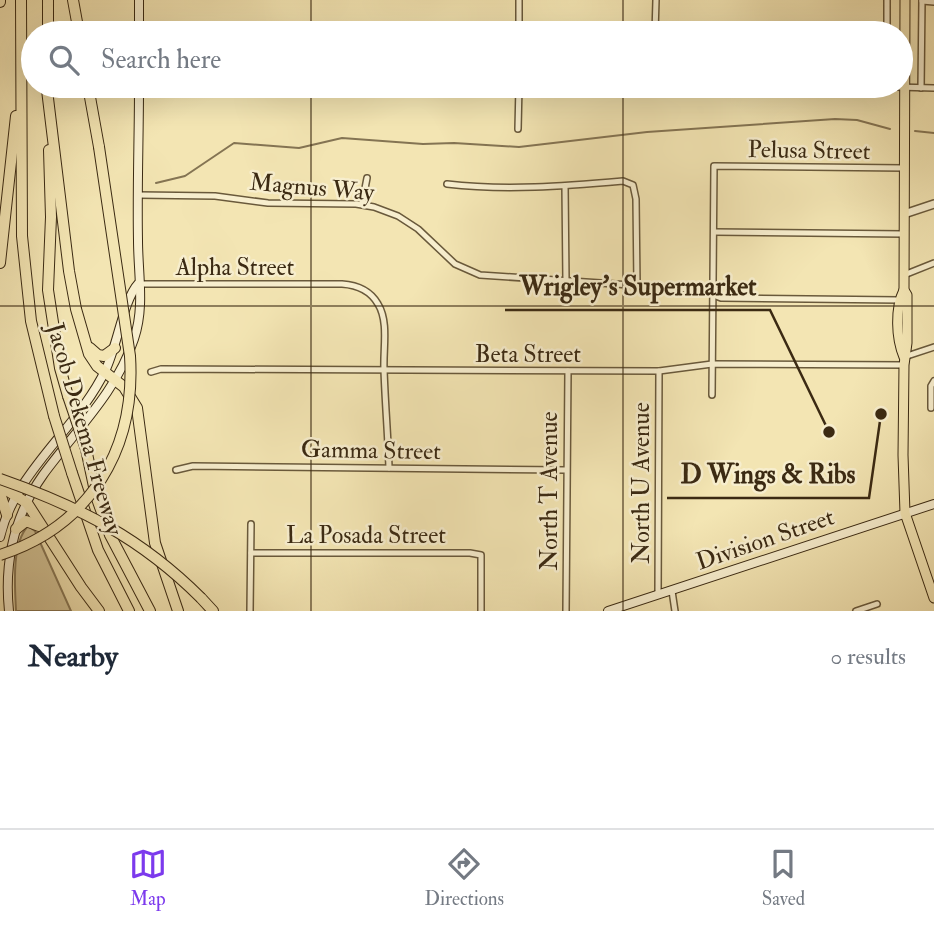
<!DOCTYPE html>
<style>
:root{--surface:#fff;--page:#f2f2f3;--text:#1f2937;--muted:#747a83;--line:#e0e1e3;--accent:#7c3aed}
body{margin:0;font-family:"IM FELL Double Pica",serif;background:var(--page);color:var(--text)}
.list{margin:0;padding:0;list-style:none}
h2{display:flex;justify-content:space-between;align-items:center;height:91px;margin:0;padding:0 28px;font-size:30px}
h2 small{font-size:23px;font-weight:400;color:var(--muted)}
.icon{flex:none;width:38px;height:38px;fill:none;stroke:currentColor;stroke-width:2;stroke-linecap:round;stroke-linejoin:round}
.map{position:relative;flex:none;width:934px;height:611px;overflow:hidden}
.search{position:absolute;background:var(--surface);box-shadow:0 7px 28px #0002;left:21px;right:21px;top:21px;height:77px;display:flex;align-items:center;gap:18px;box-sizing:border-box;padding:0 24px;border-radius:38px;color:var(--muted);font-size:26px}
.sheet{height:217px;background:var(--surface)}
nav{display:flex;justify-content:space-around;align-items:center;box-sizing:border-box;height:98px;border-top:2px solid var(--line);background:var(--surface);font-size:19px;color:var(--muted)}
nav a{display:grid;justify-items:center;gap:4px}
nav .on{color:var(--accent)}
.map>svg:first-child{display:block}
</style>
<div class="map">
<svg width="934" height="611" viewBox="0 0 934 611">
<rect width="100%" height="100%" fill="#f3e5b3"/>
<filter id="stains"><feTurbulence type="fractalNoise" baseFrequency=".00286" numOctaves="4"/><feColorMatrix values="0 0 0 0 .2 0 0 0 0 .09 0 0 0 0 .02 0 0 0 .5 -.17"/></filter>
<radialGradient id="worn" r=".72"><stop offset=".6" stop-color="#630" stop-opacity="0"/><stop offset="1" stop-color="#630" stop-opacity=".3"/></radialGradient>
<path fill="#d4c598" stroke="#887856" stroke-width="2" d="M28,526L35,531L71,611H16C15,588 11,544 28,526Z"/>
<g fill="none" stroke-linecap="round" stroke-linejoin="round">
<g stroke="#847453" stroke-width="2">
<path d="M915,131L934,133"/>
<path d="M156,183L185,176L234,143L299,148L342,138L423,144L454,143L519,147L647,132L835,119L857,120L890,129"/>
</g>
<g stroke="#69593b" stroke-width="8">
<g id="minor">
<path d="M922,1L934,2"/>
<path d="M519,33V0"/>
<path d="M655,33L656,0"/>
<path d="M887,33V0"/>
<path d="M859,86L934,88"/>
<path d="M139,87L446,89L616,86"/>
<path d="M921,88L922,0"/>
<path d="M518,129L519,86"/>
<path d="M447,184C505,191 565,186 623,181L633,185L636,199L637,285"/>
<path d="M565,186L566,281"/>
<path d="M139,195L215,196L268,203L356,204L374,207L398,216L418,229L455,264L480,275L690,289L703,291L721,298L899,300"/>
<path d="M362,204L367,178"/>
<path d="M714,232L904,234"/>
<path d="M904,275L934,263"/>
<path d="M138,284H342C357,285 370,290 378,304C389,322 383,349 384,369C385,402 388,435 389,468"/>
<path d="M904,357L934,347"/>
<path d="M151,372L161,369L659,371L712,364L904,365"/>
<path d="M712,395L714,166L904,168"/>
<path d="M931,408V386L934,381"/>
<path d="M176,470L193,466L566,470"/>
<path d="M251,553H470L481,555V611"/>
<path d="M672,591L675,611"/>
<path d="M658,595L659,371"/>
<path d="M250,611L251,524"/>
<path d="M566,611L568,371"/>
<path d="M856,611L877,604"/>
</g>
</g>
<g stroke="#69593b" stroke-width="10">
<path id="tertiary" d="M904,214L934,204"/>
</g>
<g stroke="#3b2a13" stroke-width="10">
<g id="secondary">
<path d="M139,33V0"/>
<path d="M0,537C16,469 77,430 106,369C117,346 124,299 138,284"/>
<path d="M9,611C4,562 14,516 43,475C75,431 116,393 134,339C145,307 138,274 138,240C137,189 139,137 139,86"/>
<path d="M608,611L934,504"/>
</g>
</g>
<g stroke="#3b2a13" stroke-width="11">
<g id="primary">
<path d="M905,0L904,290L907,295V343L904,365L903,455L905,513L934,598"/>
<path d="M904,290C895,308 896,338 904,357"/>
</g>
</g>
<g stroke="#3b2a13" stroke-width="12">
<g id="motorway">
<path d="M21,0L22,236L31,321L54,416"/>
<path d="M73,0L79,33"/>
<path d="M0,2V0"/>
<path d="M48,33V0"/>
<path d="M88,86L99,147"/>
<path d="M47,90L69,271L76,309L89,354L97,366L124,387L137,408L155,543L178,611"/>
<path d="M49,150L51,217L48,290L60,368L68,396"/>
<path d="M0,263L16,116"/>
<path d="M90,348L98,355L104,356L115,348"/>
<path d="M86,449L96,496L110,535L150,611"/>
<path d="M72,473L98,550L129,611"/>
<path d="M0,486L27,503L81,587L99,611"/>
<path d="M0,493L7,515"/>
<path d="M16,529L26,521L39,526"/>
<path d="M201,598L213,611"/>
</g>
</g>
<use href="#minor" stroke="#f7eece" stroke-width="5"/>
<use href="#tertiary" stroke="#f7eece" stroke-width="7"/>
<use href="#secondary" stroke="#f7eece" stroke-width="8"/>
<use href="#primary" stroke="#f3e5b3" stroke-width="9"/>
<use href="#motorway" stroke="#f3e5b3" stroke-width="10"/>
<g stroke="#3b2a13" stroke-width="12" stroke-linecap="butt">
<g id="motorway-bridge">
<path d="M68,396L86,449"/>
<path d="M54,416L72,473"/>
<path d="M0,479C80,507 141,538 201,598"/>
<path d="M0,555C90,526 136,449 130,356L99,147"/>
</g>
</g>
<use href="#motorway-bridge" stroke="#f3e5b3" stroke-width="10"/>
</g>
<path fill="none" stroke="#3b2a13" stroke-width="2" stroke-opacity="0.55" d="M311,0V33M623,0V33M311,86V611M623,86V611M0,306H934"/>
<g text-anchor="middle" stroke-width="5" stroke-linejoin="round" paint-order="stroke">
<g font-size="24" fill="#3b2a13" stroke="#f7eece">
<text transform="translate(809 150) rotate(1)" y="8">Pelusa Street</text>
<text transform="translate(312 187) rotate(5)" y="8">Magnus Way</text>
<text x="235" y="275">Alpha Street</text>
<text x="528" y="362">Beta Street</text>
<text transform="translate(85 429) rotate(74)" y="8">Jacob Dekema Freeway</text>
<text transform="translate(371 450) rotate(1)" y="8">Gamma Street</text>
<text transform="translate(641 483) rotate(-90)" y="8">North U Avenue</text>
<text transform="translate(549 491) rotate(-90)" y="8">North T Avenue</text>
<text x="366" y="543">La Posada Street</text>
<text transform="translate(765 539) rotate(-19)" y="8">Division Street</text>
</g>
</g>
<path fill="none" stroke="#3b2a13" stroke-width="2.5" d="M829 432L770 310H505M881 414L869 498H667"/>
<g fill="#3b2a13" stroke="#f7eece" stroke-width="2.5">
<circle cx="829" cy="432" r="7"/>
<circle cx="881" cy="414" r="7"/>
</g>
<g font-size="26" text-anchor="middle" font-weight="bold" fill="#3b2a13" stroke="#f7eece" stroke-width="5" stroke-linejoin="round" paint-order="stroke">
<text x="638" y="295">Wrigley's Supermarket</text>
<text x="768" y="483">D Wings &amp; Ribs</text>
</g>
<rect width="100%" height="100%" filter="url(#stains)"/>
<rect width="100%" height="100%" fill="url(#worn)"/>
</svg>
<div class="search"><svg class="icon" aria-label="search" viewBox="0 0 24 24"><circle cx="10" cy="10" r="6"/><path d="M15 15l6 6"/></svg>Search here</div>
</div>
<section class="sheet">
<h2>Nearby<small>0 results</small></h2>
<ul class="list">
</ul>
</section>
<nav>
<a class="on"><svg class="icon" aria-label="map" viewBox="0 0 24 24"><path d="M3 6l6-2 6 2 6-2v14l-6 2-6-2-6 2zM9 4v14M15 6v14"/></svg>Map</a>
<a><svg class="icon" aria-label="directions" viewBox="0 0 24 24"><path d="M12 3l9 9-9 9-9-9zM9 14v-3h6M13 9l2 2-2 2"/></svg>Directions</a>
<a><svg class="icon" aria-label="saved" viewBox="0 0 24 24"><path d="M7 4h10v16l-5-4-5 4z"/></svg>Saved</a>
</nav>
